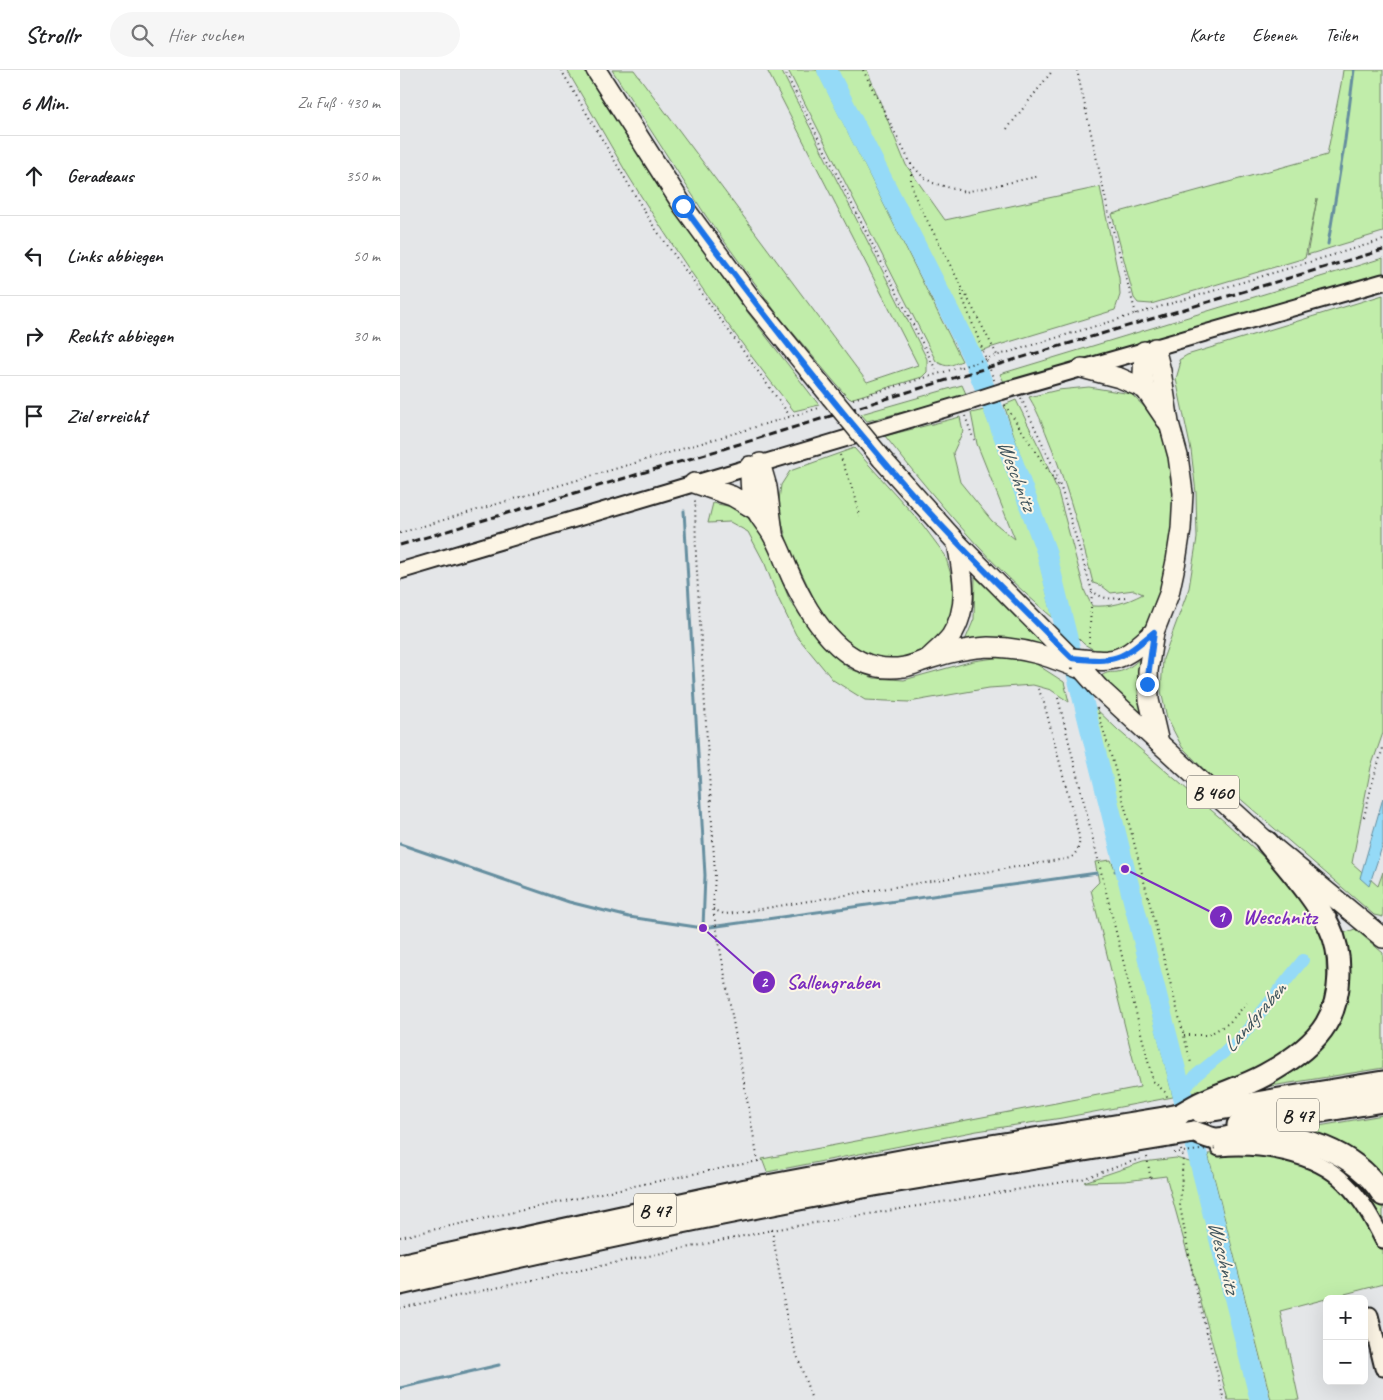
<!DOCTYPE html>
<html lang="de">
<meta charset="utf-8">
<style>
:root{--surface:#fff;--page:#f6f6f6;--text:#202124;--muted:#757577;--line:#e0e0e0}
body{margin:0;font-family:Caveat,sans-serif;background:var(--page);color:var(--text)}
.controls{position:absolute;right:15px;bottom:15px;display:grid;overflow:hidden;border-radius:8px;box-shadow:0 5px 20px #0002}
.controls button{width:45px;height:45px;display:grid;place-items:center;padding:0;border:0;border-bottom:1px solid var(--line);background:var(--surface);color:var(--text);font:25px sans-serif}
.stop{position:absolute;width:15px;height:15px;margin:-11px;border:4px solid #1a73e8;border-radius:50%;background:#fff}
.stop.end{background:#1a73e8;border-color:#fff;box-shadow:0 1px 5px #0008}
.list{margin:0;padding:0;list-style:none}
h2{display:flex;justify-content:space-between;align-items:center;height:65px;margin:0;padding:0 20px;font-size:21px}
h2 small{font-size:16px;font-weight:400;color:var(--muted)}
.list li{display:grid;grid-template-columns:32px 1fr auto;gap:15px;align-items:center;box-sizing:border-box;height:80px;padding:0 20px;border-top:1px solid var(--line)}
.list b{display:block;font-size:19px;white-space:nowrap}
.list em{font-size:16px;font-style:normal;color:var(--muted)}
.icon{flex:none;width:28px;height:28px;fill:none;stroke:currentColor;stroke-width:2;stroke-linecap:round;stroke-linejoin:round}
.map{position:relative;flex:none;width:983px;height:1330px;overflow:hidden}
header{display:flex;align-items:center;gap:30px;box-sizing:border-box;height:70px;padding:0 25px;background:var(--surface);border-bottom:1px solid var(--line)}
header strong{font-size:24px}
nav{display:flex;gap:28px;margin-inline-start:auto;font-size:18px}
.search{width:350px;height:45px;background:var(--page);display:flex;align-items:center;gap:12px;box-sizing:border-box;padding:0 18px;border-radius:28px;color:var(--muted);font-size:19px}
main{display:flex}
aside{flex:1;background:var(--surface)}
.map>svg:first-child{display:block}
</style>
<header>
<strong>Strollr</strong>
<div class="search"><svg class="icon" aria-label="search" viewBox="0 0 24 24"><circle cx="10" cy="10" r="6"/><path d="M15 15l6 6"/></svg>Hier suchen</div>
<nav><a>Karte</a><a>Ebenen</a><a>Teilen</a></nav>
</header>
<main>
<aside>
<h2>6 Min.<small>Zu Fuß · 430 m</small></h2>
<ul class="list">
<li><svg class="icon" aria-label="ahead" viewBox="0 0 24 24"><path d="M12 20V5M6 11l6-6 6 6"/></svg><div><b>Geradeaus</b></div><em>350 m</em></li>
<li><svg class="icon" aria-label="left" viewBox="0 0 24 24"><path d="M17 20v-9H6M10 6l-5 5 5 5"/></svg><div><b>Links abbiegen</b></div><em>50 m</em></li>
<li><svg class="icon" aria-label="right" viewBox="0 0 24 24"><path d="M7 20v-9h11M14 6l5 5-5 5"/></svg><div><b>Rechts abbiegen</b></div><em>30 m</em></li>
<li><svg class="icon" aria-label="arrive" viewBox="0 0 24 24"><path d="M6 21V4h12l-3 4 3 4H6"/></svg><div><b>Ziel erreicht</b></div></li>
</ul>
</aside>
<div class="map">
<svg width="983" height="1330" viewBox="0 0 983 1330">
<rect width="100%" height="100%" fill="#e4e6e8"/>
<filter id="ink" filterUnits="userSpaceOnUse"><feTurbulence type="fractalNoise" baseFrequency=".02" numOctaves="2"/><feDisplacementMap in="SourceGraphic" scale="10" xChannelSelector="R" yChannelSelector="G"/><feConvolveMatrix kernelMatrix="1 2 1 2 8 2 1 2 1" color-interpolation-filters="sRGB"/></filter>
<g filter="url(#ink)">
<g fill="#c1edaa" stroke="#6e8463">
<path d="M167,0H185L262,120L339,231L419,335L394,341C333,265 277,185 226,102C206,68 187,34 167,0Z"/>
<path d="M212,0H234L467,312L518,295L367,0H381L527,289V302L522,307L450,329L442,321L378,245L306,146Z"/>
<path d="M388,0H417L562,291C550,295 548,299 536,291Z"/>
<path d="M434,0H467L506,95L545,150L700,117L719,208L720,225L715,240L576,282Z"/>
<path d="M943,0H983V162L907,185L917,129L905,188L751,234L738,233L734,228L712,144L927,85L941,14Z"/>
<path d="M983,188V205L605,314L600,304Z"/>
<path d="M983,225V663L971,697L952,793L978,816L983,802V847L974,845L836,725L820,716L782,677L767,648L761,621L763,589L789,518L797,468L796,423L791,380L776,309L780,295L779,290L787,285Z"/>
<path d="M562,315L567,326L467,351L461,344Z"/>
<path d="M689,317L731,324L753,345L770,375L777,470L757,543L737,570L703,585L684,574L670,560L667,535L647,467L604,335L616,330L642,383L658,422L685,522L692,536C711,537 726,533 743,524L734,520L711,523L702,516L693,513C682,469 670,426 654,383C646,364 640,345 629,327L658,320Z"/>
<path d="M584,340L618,427L637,481L653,548C637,534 620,519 605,504C562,461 523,414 485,366L560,347L563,361L553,383L560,412L592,451L615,469L577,374L571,343Z"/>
<path d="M454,378L522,454L545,485L552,508L556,538L550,560L530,582L506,589L482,591L447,572L423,547L388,475L378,437L381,415L390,401Z"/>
<path d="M313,433L332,437L348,448L365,470L390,531L421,573L448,598L474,608L504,610L573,591L602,587L633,592L664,612L669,632L651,620L633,615L589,618L509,632L465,630L433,610L396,565L378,528L365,494L348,462L330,452L308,453Z"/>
<path d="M575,507L633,561L646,577L562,578L574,549Z"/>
<path d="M741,588L743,645L701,606C709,601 709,603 717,602C726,601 734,594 741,588Z"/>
<path d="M690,633L718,660L825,752L879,801L907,833L925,872L927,913L920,945L901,972L882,991L803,1024L790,1022L783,1006Z"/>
<path d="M711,790L719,808L773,1027L662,1048L577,1061L367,1102L362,1089L740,1017L691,820L699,812L695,792Z"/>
<path d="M955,859L983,883V998L859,1018L925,966L941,864Z"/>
<path d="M983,1045V1107L952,1085L884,1062Z"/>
<path d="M886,1074L943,1096L976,1125L983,1137V1165L971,1140Z"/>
<path d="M849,1080L890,1088L940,1112L983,1177V1214L880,1241L899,1330H871L808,1084Z"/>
<path d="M776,1088L793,1093L853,1330H828L766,1106L725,1111L684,1112L743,1092Z"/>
</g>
<path fill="#95daf7" stroke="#658e9f" d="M983,728V774L969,816L960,808Z"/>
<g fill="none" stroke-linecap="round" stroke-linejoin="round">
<g stroke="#658e9f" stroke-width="3">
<path d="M928,174L945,70L954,0"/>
<path d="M284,441L305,805L303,858"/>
<path d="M0,774L169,832L229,847L303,858L697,803"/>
<path d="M715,801L725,799"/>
<path d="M0,1318L99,1295"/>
</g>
<path stroke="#95daf7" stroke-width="12" d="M782,1024L795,1006L839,970L903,890"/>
<path stroke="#95daf7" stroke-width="20" d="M427,0L570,282L592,335L646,481L725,799L860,1330"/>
<g stroke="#1c1c1c" stroke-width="19">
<g id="minor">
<path d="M603,321L983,212"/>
<path d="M0,501L572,331"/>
<path d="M819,1078C859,1074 916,1083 945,1113C962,1129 973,1150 983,1170"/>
<path d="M970,1245L983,1298"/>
</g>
</g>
<g stroke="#1c1c1c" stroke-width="22">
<g id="major">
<path d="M196,0L283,136L352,230L431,327"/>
<path d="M755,278L761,301L769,353L778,386L783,423L781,459L776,491L769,524L754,562L748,601L749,630L759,673"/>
<path d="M744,281L743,305L745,319L766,350"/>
<path d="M682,298L720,308L745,319"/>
<path d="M482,389L557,473L677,594"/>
<path d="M360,393L367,417L373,463"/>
<path d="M350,396C350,411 350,424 355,437C359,448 368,456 373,466C379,476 383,487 387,497C407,544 444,607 504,597C512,596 521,591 529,589C547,583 569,578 588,577C625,577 650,587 683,600"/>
<path d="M294,413L332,426L356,440"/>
<path d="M529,588C536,581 545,574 551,566C570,537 563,505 557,473"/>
<path d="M693,590C698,590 704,591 709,590C728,588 741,573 754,562"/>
<path d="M698,617L867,772L983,868"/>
</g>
</g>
<g stroke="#1c1c1c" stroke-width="25">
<g id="highway">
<path d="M801,1042L983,1012"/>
<path d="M779,1045C788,1040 798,1033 809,1029C827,1021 847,1015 865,1005C887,993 913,976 926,954C942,928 943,885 930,858C915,827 889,799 867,772"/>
<path d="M838,1055L983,1031"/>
<path d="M794,1062C801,1064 810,1069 817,1069C827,1069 837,1064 847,1064C898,1063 955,1080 983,1125"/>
<path d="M0,1195L346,1120L511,1089L764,1048"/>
<path d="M0,1214C157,1177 315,1144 474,1115C572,1098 671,1082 769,1066"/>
</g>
</g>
<g stroke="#1c1c1c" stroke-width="2" stroke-dasharray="1 4" stroke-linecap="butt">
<path d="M161,0L252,154L390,346"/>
<path d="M384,0L537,302"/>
<path d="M463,0L511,94L523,107L533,113L565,122L640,106"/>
<path d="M677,0L710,149L736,244"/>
<path d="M607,59L653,0"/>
<path d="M511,94V112L514,125L597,285"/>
<path d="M562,220V226L594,310"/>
<path d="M589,288L983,170"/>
<path d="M621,328L651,392L662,421L692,521C703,529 711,530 725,527"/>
<path d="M453,329L561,297"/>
<path d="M605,335L659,417"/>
<path d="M565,346L574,370"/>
<path d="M440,385L456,429L459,447"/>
<path d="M0,463L419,338"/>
<path d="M689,573L692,521"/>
<path d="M658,628L753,1011L766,1023L768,1030"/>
<path d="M697,638L715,699L791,993"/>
<path d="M964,747L973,710L983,678"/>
<path d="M313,839L324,844L336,843L671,788C679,780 681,774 678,762L643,629L638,619"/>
<path d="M784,965H808L829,953L847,933"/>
<path d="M781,1080L783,1087L780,1136L795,1216L824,1330"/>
<path d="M747,1087L751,1111"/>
<path d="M372,1160L387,1250L394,1276L412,1330"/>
<path d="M0,1167L224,1118L358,1091L313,839L315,804L296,486L295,429"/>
<path d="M0,1238L372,1160L682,1109L742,1088"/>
</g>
<use href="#minor" stroke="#fcf5e5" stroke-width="15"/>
<use href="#major" stroke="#fcf5e5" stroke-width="19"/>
<use href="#highway" stroke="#fcf5e5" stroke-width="21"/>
<path stroke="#1c1c1c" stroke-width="3" stroke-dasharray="8 4" stroke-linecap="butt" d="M0,475L353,370L563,305L983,180"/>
<g stroke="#1c1c1c" stroke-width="19" stroke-linecap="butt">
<path id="minor-bridge" d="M572,331L603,321"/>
</g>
<g stroke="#1c1c1c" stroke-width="22" stroke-linecap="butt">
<g id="major-bridge">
<path d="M431,327L482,389"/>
<path d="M672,588L693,590"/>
<path d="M683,600L698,617"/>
</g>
</g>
<g stroke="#1c1c1c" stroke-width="25" stroke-linecap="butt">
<g id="highway-bridge">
<path d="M764,1048L779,1045"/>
<path d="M769,1066L794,1062"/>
</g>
</g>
<g stroke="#1c1c1c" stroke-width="2" stroke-dasharray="1 4" stroke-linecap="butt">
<path d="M561,297L589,288"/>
<path d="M774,1083L818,1078"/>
</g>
<use href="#minor-bridge" stroke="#fcf5e5" stroke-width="15"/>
<use href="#major-bridge" stroke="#fcf5e5" stroke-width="19"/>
<use href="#highway-bridge" stroke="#fcf5e5" stroke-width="21"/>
</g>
</g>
<g fill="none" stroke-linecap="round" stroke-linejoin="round" filter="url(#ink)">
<path stroke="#1a73e8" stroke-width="6" d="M283,136C346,222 412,307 481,388C541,459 607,523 672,588C716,593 720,590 754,562L747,614"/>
</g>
<g text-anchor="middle" stroke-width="4" stroke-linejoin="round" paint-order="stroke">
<g fill="#fcf5e5" stroke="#5f5d58" stroke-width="1">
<rect x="787" y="705.5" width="52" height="33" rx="4"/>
<rect x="877" y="1028.5" width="42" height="33" rx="4"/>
<rect x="234" y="1123.5" width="42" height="33" rx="4"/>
</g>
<g font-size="19" font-weight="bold" fill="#1c1c1c">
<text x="813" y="729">B 460</text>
<text x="898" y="1052">B 47</text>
<text x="255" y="1147">B 47</text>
</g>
<g font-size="21" font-style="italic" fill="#40555e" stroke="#fcf5e5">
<text transform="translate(617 405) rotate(69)" y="7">Weschnitz</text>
<text transform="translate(854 947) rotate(-49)" y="7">Landgraben</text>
<text transform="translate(824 1187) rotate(76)" y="7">Weschnitz</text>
</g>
</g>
<path fill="none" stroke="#7b2cbf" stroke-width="2" d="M725 799L821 847M303 858L364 912"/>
<g fill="#7b2cbf" stroke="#fcf5e5" stroke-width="2">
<circle cx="725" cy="799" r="5"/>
<circle cx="303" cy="858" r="5"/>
<circle cx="821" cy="847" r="12"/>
<circle cx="364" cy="912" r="12"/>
</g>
<g font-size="15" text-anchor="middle" font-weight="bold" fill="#fff">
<text x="821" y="852">1</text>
<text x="364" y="917">2</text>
</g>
<g font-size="21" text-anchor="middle" font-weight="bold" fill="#7b2cbf" stroke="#fcf5e5" stroke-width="4" stroke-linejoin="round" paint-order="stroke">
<text x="880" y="854">Weschnitz</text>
<text x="433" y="919">Sallengraben</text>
</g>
</svg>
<div class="controls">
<button>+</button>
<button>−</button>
</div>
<div class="stop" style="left:283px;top:136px"></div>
<div class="stop end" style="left:747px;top:614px"></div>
</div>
</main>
